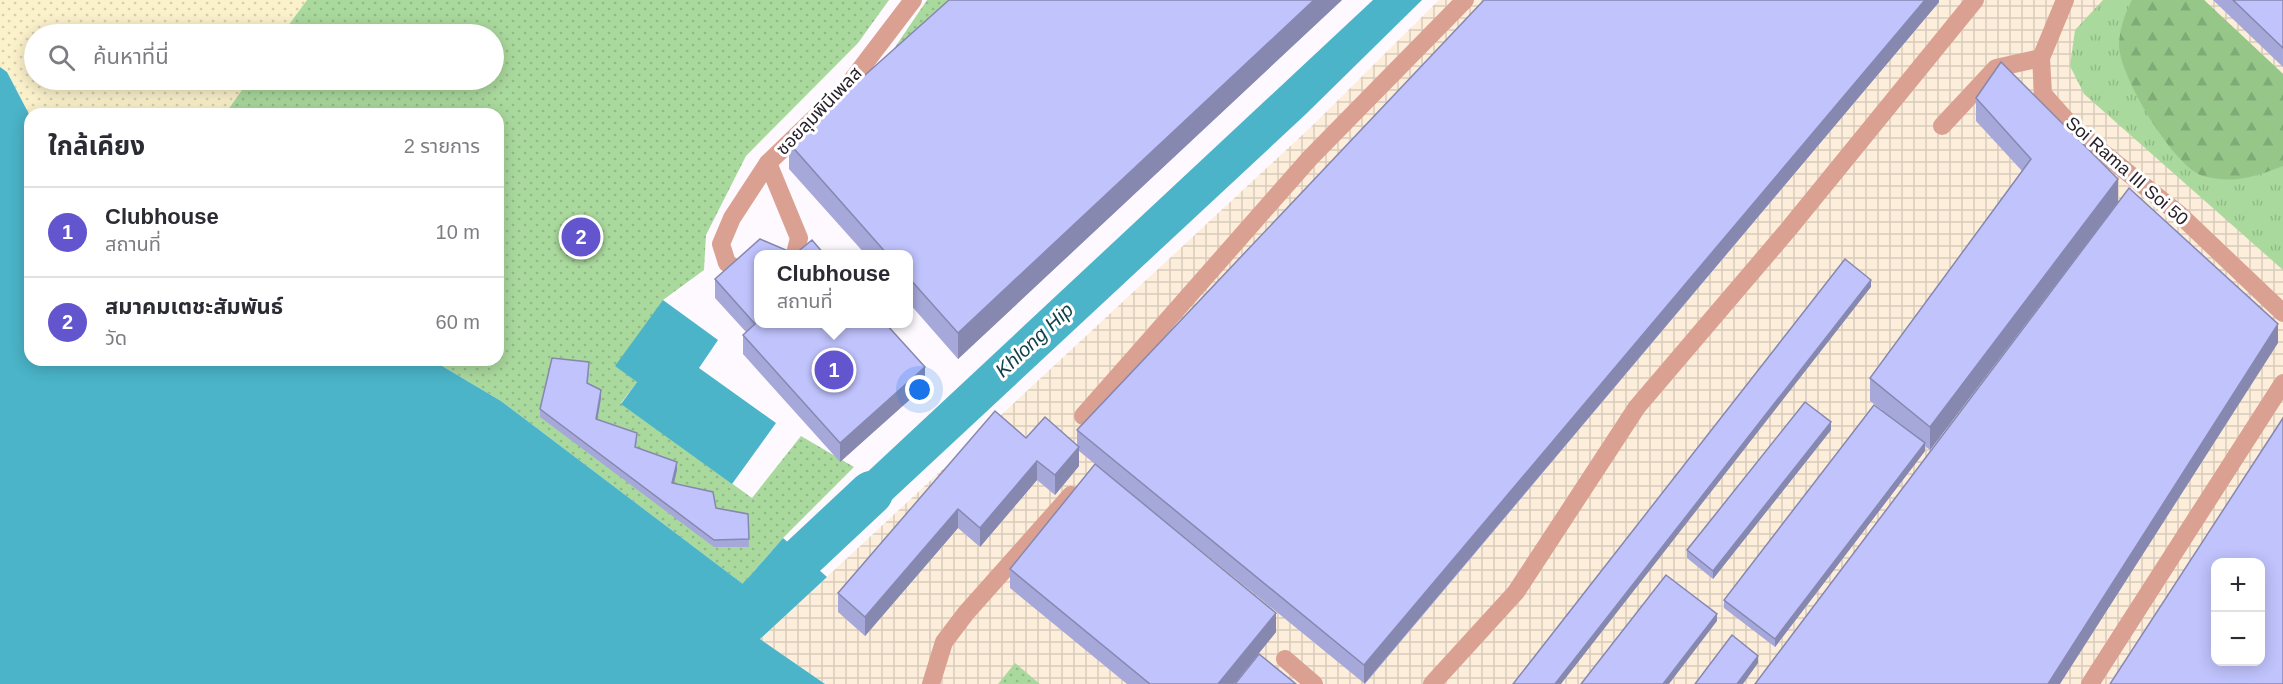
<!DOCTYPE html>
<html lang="th">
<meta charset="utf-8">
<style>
:root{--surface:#fff;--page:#f7f7f7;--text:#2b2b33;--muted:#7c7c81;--line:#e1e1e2;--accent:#6355ce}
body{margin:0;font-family:Arial,"Noto Sans Thai",sans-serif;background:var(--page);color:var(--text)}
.controls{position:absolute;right:18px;bottom:18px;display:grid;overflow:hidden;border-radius:12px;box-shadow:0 3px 15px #0003}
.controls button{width:54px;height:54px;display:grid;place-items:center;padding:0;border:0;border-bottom:2px solid var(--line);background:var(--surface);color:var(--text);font:30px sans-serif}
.you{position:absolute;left:920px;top:390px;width:21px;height:21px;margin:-15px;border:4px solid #fff;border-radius:50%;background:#1a73e8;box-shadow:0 0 0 9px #1a73e833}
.badge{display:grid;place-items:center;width:39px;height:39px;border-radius:50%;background:var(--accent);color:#fff;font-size:20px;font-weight:700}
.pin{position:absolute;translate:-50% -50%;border:3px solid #fff;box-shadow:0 2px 6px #0006}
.popup{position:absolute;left:754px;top:250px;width:159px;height:78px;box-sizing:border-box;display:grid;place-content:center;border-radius:12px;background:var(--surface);filter:drop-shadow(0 2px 4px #0005);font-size:20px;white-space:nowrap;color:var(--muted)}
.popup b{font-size:22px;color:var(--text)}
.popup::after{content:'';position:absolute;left:50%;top:100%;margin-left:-12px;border:12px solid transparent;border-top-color:var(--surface)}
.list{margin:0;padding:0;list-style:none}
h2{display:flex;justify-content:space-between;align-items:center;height:78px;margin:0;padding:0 24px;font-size:26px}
h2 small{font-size:20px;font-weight:400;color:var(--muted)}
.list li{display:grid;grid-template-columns:39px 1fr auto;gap:18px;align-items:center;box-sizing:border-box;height:90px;padding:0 24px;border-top:2px solid var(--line)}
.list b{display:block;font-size:22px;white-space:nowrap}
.list p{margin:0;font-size:20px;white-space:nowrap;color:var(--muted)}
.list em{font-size:20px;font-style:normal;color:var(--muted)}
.icon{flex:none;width:33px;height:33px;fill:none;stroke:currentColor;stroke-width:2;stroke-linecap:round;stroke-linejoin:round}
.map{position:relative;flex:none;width:2283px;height:684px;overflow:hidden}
.search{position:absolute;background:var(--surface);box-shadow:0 3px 15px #0003;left:24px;top:24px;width:480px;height:66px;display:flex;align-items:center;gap:15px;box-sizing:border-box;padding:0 21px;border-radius:33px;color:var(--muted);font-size:22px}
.panel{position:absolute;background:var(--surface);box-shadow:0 3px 15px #0003;left:24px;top:108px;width:480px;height:258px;border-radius:18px}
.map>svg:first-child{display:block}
</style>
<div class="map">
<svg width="2283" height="684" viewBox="0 0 2283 684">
<defs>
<pattern id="industrial-grid" width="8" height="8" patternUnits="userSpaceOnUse" patternTransform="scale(1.5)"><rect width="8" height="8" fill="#fdeedb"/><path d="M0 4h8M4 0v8" fill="none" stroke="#d9ccbc"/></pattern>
<pattern id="grass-tufts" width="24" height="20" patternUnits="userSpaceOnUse" patternTransform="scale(1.5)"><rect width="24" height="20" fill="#aad99d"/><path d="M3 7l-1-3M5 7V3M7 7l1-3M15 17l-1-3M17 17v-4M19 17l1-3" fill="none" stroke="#92ba87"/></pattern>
<pattern id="forest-firs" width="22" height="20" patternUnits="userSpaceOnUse" patternTransform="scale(1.5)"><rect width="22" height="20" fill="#96c789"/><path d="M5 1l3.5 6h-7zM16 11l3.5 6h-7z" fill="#81ab76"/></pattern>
<pattern id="sand-dots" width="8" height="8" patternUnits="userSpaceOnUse" patternTransform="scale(1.5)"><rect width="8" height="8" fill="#fbf1cb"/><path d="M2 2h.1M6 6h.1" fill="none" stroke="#d7ceae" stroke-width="1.8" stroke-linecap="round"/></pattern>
<pattern id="garden-dots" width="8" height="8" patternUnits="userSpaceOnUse" patternTransform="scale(1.5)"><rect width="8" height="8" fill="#aad99d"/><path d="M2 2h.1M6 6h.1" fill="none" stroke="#92ba87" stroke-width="1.8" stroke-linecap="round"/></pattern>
</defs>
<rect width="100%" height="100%" fill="#fdf9fe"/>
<path fill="url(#industrial-grid)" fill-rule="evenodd" d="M1439,0H2283V684H825L760,639L1313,125ZM2216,562H2260V662H2216Z"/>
<path fill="url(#grass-tufts)" d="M2103,0H2204L2283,74V270L2084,94L2070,66L2075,30Z"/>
<path fill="url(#forest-firs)" d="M2132,0H2204L2283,74V166C2255,177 2233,184 2203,176C2174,168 2117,73 2119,43C2120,28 2125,13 2132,0Z"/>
<path fill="url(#sand-dots)" d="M0,0H307L282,34H34V80H249L225,114L30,116L7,72L0,67Z"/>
<g fill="url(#garden-dots)">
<path d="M307,0H889L858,43L746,156L706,235L704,270L663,300L637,382L621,403L752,498L801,436L854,467L783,538L743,584L501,401L432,360H498V114H225L249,80H494V34H282Z"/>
<path d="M927,0H978L849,115Z"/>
<path d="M1015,663L1040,684H998Z"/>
</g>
<g fill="#4bb4c8">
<path d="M1373,0H1422L1306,114L841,547L816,520Z"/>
<path d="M0,67L7,72L30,116V360H432L501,401L743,584L783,538L827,577L760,639L825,684H0Z"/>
<path d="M663,300L718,340L699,368L776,423L732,484L621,404L637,382L615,366Z"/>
</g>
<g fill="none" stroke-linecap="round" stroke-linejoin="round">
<path stroke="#4bb4c8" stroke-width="44" d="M760,597L871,493"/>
<g stroke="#daa192" stroke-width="18">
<path d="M1942,126L1996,68L2041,58"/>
<path d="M768,163L846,88L913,0"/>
<path d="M744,273L727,263L721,244L732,218L768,163L799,238L795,254"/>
<path d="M1083,416L1310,158L1465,0"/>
<path d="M1285,659L1314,684"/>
<path d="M931,684L944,642L966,613L1071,495"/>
<path d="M1432,684L1516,592L1637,407L1787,231L1975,0"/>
<path d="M2090,684L2283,383"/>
</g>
<path stroke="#daa192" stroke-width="18" d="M2065,0L2041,58L2043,94L2076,131L2179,214L2283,313"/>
</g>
<g fill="#a5a8d9">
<path d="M1342,0L958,359L909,303V255H866L789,169V143Z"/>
<path d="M1939,0V2L1365,684L1079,451V466L1055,495L1037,480L980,547L958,528L865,636L838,612V593L1026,438L1077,445V430Z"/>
<path d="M2213,0H2283V67Z"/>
<path d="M1976,98L2118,202L1930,450L1925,446V451L1775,647L1724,608V600L1882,410L1870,401V378L2022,171L1976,121Z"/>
<path d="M715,279L925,386L840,462L743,354V335L746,332L715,298Z"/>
<path d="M589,370L588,383L601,398L597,420L637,441L636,447L677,470L674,483L716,508L748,514L749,547H714L540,417V409Z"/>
<path d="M1831,430L1713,579L1687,558V550Z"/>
<path d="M1010,569L1276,632L1234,684H1127L1010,588Z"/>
</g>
<g fill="#8688b0">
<path d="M1314,0H1342L958,359V333Z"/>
<path d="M1925,0H1939V2L1364,684V665Z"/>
<path d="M2118,179V202L1930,450V427Z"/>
<path d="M1871,280V287L1561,684H1555Z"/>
<path d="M2278,324V343L2060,684H2048Z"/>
<path d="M925,367V386L840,462V443Z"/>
<path d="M601,390V398L596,427V419Z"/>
<path d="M1831,422V430L1713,579V571Z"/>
<path d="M1925,443V451L1775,647V639Z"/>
<path d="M1079,447V466L1055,495V475Z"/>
<path d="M1037,461V480L980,547V528Z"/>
<path d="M677,462V470L672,491V483Z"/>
<path d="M958,509V528L865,636V617Z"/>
<path d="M1276,613V632L1234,684H1218Z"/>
<path d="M1717,614V621L1669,684H1663Z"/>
<path d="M1758,656V663L1743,684H1737Z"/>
</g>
<g fill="#c0c3fc" stroke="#8688b0" stroke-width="1.5" fill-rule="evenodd">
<path d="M949,0H1314L958,333L909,278V255H888L789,143Z"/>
<path d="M1484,0H1925L1364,665L1077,430Z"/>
<path d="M2233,0H2283V48Z"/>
<path d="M2001,62L2118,179L1930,427L1870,378L2031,159L1976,98Z"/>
<path d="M2129,188L2278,324L2048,684H1755Z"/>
<path d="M760,239L795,254L812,240L825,255H759V324H886L925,367L840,443L743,335L755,324L715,279Z"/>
<path d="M1845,259L1871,280L1555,684H1513Z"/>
<path d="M552,358L589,362L587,383L601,390L596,419L637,433L635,447L677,462L672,483L713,492L716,508L748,514L749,539L714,540L540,409Z"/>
<path d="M1805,402L1831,422L1713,571L1687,550Z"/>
<path d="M1874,405L1925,443L1775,639L1724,600Z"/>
<path d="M995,411L1026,438L1045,417L1079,447L1055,475L1037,461L980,528L958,509L865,617L838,593Z"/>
<path d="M2283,418V684H2110ZM2216,562H2260V662H2216Z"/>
<path d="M1095,464L1276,613L1218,684H1150L1010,569Z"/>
<path d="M1666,575L1717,614L1663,684H1581Z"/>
<path d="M1732,635L1758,656L1737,684H1695Z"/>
<path d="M1259,654L1296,684H1235Z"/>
</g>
<g text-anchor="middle" stroke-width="6" stroke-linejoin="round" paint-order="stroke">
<g font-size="18" fill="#29212a" stroke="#fff">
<text transform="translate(819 111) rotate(-46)" y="6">ซอยลุมพินีเพลส</text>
<text transform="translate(2127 171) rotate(41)" y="6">Soi Rama III Soi 50</text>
</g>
<g font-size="20" font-style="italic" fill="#0f3f48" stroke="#fff">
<text transform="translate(1034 340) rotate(-43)" y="7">Khlong Hip</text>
</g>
</g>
</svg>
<div class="controls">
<button>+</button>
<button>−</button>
</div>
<div class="you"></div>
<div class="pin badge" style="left:834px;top:370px">1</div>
<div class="popup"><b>Clubhouse</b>สถานที่</div>
<div class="pin badge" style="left:581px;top:237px">2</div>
<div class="search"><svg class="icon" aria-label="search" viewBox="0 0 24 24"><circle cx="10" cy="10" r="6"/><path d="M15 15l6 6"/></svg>ค้นหาที่นี่</div>
<section class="panel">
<h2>ใกล้เคียง<small>2 รายการ</small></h2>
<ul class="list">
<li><span class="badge">1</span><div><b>Clubhouse</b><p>สถานที่</p></div><em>10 m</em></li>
<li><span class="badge">2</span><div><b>สมาคมเตชะสัมพันธ์</b><p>วัด</p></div><em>60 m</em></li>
</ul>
</section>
</div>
